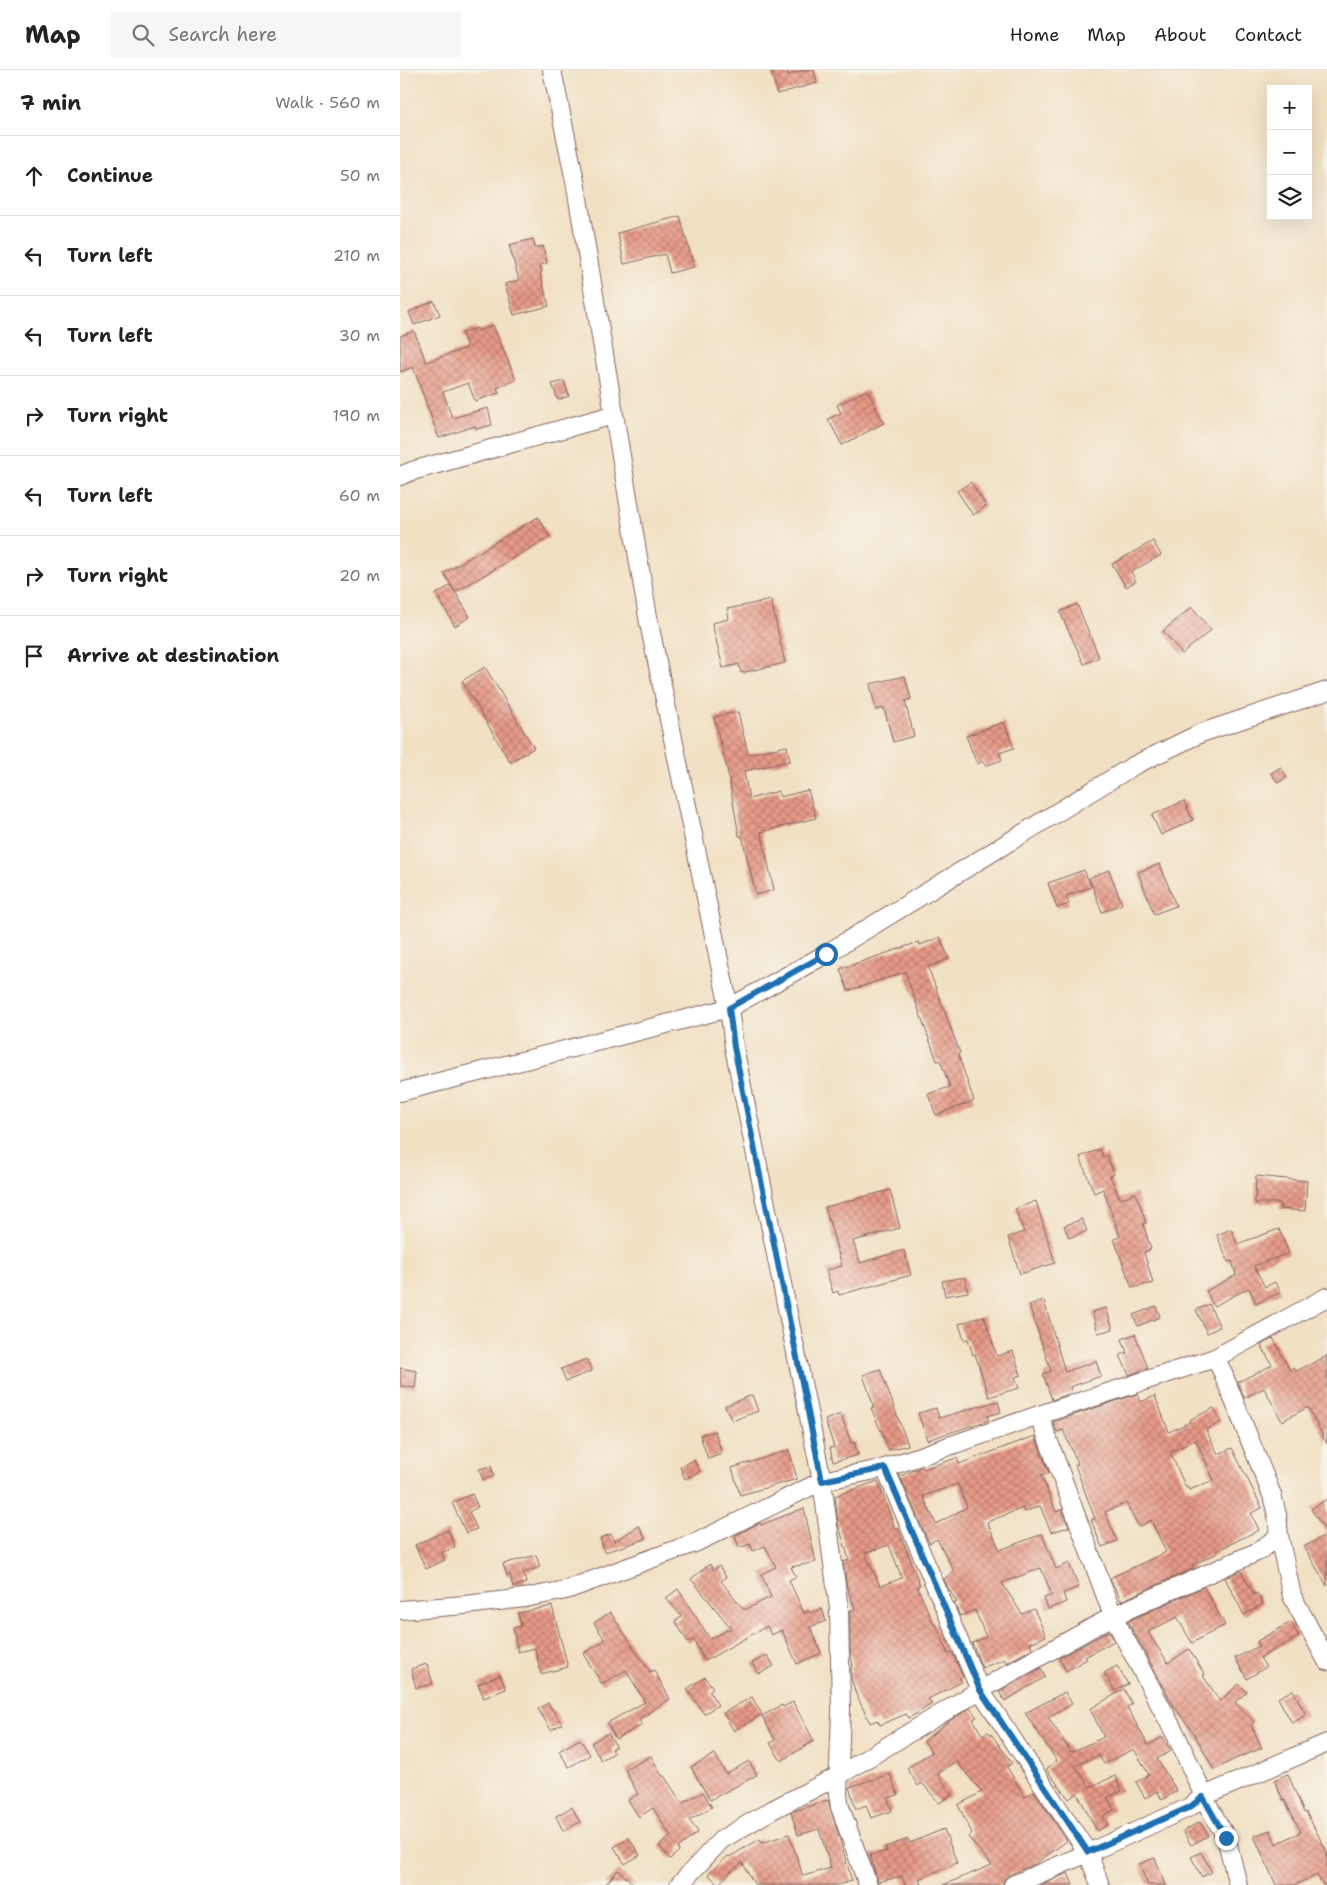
<!DOCTYPE html>
<meta charset="utf-8">
<style>
:root{--surface:#fff;--page:#f6f6f6;--text:#222;--muted:#767676;--line:#e0e0e0}
body{margin:0;font-family:"Shantell Sans",sans-serif;background:var(--page);color:var(--text)}
.controls{position:absolute;right:15px;top:15px;display:grid;overflow:hidden;border-radius:0px;box-shadow:0 5px 20px #0002}
.controls button{width:45px;height:45px;display:grid;place-items:center;padding:0;border:0;border-bottom:1px solid var(--line);background:var(--surface);color:var(--text);font:25px sans-serif}
.stop{position:absolute;width:15px;height:15px;margin:-11px;border:4px solid #1f6fb2;border-radius:50%;background:#fff}
.stop.end{background:#1f6fb2;border-color:#fff;box-shadow:0 1px 5px #0008}
.list{margin:0;padding:0;list-style:none}
h2{display:flex;justify-content:space-between;align-items:center;height:65px;margin:0;padding:0 20px;font-size:21px}
h2 small{font-size:16px;font-weight:400;color:var(--muted)}
.list li{display:grid;grid-template-columns:32px 1fr auto;gap:15px;align-items:center;box-sizing:border-box;height:80px;padding:0 20px;border-top:1px solid var(--line)}
.list b{display:block;font-size:19px;white-space:nowrap}
.list em{font-size:16px;font-style:normal;color:var(--muted)}
.icon{flex:none;width:28px;height:28px;fill:none;stroke:currentColor;stroke-width:2;stroke-linecap:round;stroke-linejoin:round}
.map{position:relative;flex:none;width:927px;height:1815px;overflow:hidden}
header{display:flex;align-items:center;gap:30px;box-sizing:border-box;height:70px;padding:0 25px;background:var(--surface);border-bottom:1px solid var(--line)}
header strong{font-size:24px}
nav{display:flex;gap:28px;margin-inline-start:auto;font-size:18px}
.search{width:350px;height:45px;background:var(--page);display:flex;align-items:center;gap:12px;box-sizing:border-box;padding:0 18px;border-radius:0px;color:var(--muted);font-size:19px}
main{display:flex}
aside{flex:1;background:var(--surface)}
.map>svg:first-child{display:block}
</style>
<header>
<strong>Map</strong>
<div class="search"><svg class="icon" aria-label="search" viewBox="0 0 24 24"><circle cx="10" cy="10" r="6"/><path d="M15 15l6 6"/></svg>Search here</div>
<nav><a>Home</a><a>Map</a><a>About</a><a>Contact</a></nav>
</header>
<main>
<aside>
<h2>7 min<small>Walk · 560 m</small></h2>
<ul class="list">
<li><svg class="icon" aria-label="ahead" viewBox="0 0 24 24"><path d="M12 20V5M6 11l6-6 6 6"/></svg><div><b>Continue</b></div><em>50 m</em></li>
<li><svg class="icon" aria-label="left" viewBox="0 0 24 24"><path d="M17 20v-9H6M10 6l-5 5 5 5"/></svg><div><b>Turn left</b></div><em>210 m</em></li>
<li><svg class="icon" aria-label="left" viewBox="0 0 24 24"><path d="M17 20v-9H6M10 6l-5 5 5 5"/></svg><div><b>Turn left</b></div><em>30 m</em></li>
<li><svg class="icon" aria-label="right" viewBox="0 0 24 24"><path d="M7 20v-9h11M14 6l5 5-5 5"/></svg><div><b>Turn right</b></div><em>190 m</em></li>
<li><svg class="icon" aria-label="left" viewBox="0 0 24 24"><path d="M17 20v-9H6M10 6l-5 5 5 5"/></svg><div><b>Turn left</b></div><em>60 m</em></li>
<li><svg class="icon" aria-label="right" viewBox="0 0 24 24"><path d="M7 20v-9h11M14 6l5 5-5 5"/></svg><div><b>Turn right</b></div><em>20 m</em></li>
<li><svg class="icon" aria-label="arrive" viewBox="0 0 24 24"><path d="M6 21V4h12l-3 4 3 4H6"/></svg><div><b>Arrive at destination</b></div></li>
</ul>
</aside>
<div class="map">
<svg width="927" height="1815" viewBox="0 0 927 1815">
<defs>
<pattern id="building-cross-hatch" width="8" height="8" patternUnits="userSpaceOnUse" patternTransform="scale(1.25)"><rect width="8" height="8" fill="#e79a87"/><path d="M0 0l8 8M0 8l8-8" fill="none" stroke="#bd7d6f"/></pattern>
</defs>
<rect width="100%" height="100%" fill="#f7f3e8"/>
<filter id="ink" filterUnits="userSpaceOnUse"><feTurbulence type="fractalNoise" baseFrequency=".02" numOctaves="2"/><feDisplacementMap in="SourceGraphic" scale="10" xChannelSelector="R" yChannelSelector="G"/><feConvolveMatrix kernelMatrix="1 2 1 2 8 2 1 2 1" color-interpolation-filters="sRGB"/></filter>
<filter id="wash" filterUnits="userSpaceOnUse"><feTurbulence type="fractalNoise" baseFrequency=".0096" numOctaves="4" result="noise"/><feDisplacementMap in="SourceGraphic" scale="20" xChannelSelector="R" yChannelSelector="G"/><feGaussianBlur stdDeviation="1.12" result="paint"/><feColorMatrix in="noise" values="0 0 0 0 0 0 0 0 0 0 0 0 0 0 0 0 0 1.4 0 .05"/><feComposite in="paint" operator="in"/></filter>
<g filter="url(#wash)">
<rect width="100%" height="100%" fill="#f1e0c3"/>
<g id="blocks">
<g fill="url(#building-cross-hatch)" fill-rule="evenodd">
<path d="M371,0H387L388,5L405,0H414L417,13L377,24Z"/>
<path d="M280,146L294,197L270,203L265,184L224,194L218,163Z"/>
<path d="M133,169L135,178L143,176L147,193L140,195L142,202L140,203L149,236L114,245L105,214L119,210L109,175Z"/>
<path d="M34,231L40,245L14,255L9,242Z"/>
<path d="M93,255L116,310L97,318L99,323L75,331L68,313L43,322L52,348L88,338L92,355L76,359L75,356L39,368L13,297L0,302V266L14,261L26,292L67,278L62,263L77,258L78,261Z"/>
<path d="M164,311L169,326L158,330L152,314Z"/>
<path d="M467,320L484,353L442,375L428,349L441,343L437,335Z"/>
<path d="M571,412L586,436L573,445L557,421Z"/>
<path d="M138,447L150,467L55,522L44,503Z"/>
<path d="M753,471L761,485L731,502L736,511L726,517L712,494Z"/>
<path d="M51,515L70,547L55,556L36,524Z"/>
<path d="M371,530L385,593L341,603L339,594L323,598L312,553L329,549L327,539Z"/>
<path d="M677,534L699,587L684,594L660,542Z"/>
<path d="M792,537L811,560L782,584L763,561Z"/>
<path d="M85,597L134,678L110,692L62,611Z"/>
<path d="M505,606L511,629L505,631L514,666L493,672L484,638L476,640L470,614Z"/>
<path d="M338,642L348,684L387,676L390,691L344,701L349,729L379,721L380,727L408,720L416,748L361,762L374,820L356,825L342,766H339L328,703L314,647Z"/>
<path d="M604,652L614,678L599,683L602,690L585,696L583,691L577,694L566,666Z"/>
<path d="M881,697L887,707L878,713L871,703Z"/>
<path d="M784,731L793,750L761,765L752,745Z"/>
<path d="M760,794L776,836L754,844L738,802Z"/>
<path d="M684,800L691,817L666,826L669,834L657,838L648,813Z"/>
<path d="M709,800L722,834L702,842L689,808Z"/>
<path d="M540,867L549,889L528,897L560,983L558,984L574,1031L536,1045L528,1024L550,1017L540,990L537,991L505,902L448,921L440,899L519,872L520,875Z"/>
<path d="M700,1079L703,1087L707,1085L714,1104L710,1106L720,1129L736,1123L746,1153L743,1154L751,1179L744,1182L753,1213L732,1218L714,1169L720,1167L703,1119L694,1123L680,1087Z"/>
<path d="M856,1106L907,1111L905,1141L880,1139V1133H855Z"/>
<path d="M490,1120L500,1158L453,1171L460,1193L504,1180L511,1205L439,1225L438,1221L433,1223L426,1200L442,1196L425,1137Z"/>
<path d="M636,1131L655,1193L620,1204L608,1167L624,1162L615,1139Z"/>
<path d="M682,1149L687,1161L669,1168L664,1156Z"/>
<path d="M831,1159L837,1174L879,1159L889,1183L854,1196L865,1217L875,1212L881,1222L856,1234L849,1218L814,1236L806,1221L836,1205L832,1191L828,1192L817,1165Z"/>
<path d="M565,1207L568,1222L545,1226L542,1211Z"/>
<path d="M644,1231L665,1302L696,1291L701,1306L670,1317L672,1323L652,1330L643,1304L651,1301L629,1235Z"/>
<path d="M809,1234L820,1257L807,1263L796,1240Z"/>
<path d="M756,1236L760,1247L738,1256L733,1245Z"/>
<path d="M706,1238L713,1259L698,1263L692,1242Z"/>
<path d="M584,1246L597,1286L613,1281L621,1305L615,1307L619,1318L589,1327L575,1284L573,1285L568,1269L564,1270L559,1254Z"/>
<path d="M735,1264L748,1298L729,1305L720,1285L727,1283L722,1269Z"/>
<path d="M873,1268L890,1300L894,1298L896,1301L927,1286V1374L908,1337L882,1351L864,1318L844,1328L838,1312L872,1295L861,1275Z"/>
<path d="M187,1289L192,1301L166,1311L161,1299Z"/>
<path d="M0,1298L17,1301L15,1318L0,1316Z"/>
<path d="M480,1299L508,1375L489,1380L471,1338L474,1337L463,1305Z"/>
<path d="M737,1324L741,1332L755,1326L769,1362L790,1352L789,1350L814,1338L821,1352L806,1360L818,1384L832,1378L862,1438L851,1443L859,1460L816,1481L818,1483L792,1495L794,1498L721,1531L710,1508L766,1482L751,1450L739,1457L726,1433L705,1442L717,1471L702,1477L691,1450L695,1449L675,1395L678,1394L663,1360L657,1362L653,1352ZM796,1370L814,1410L789,1420L788,1417L786,1418L770,1382Z"/>
<path d="M352,1325L358,1341L332,1351L325,1336Z"/>
<path d="M598,1331L601,1342L587,1346L589,1350L527,1370L518,1343L536,1338L539,1348Z"/>
<path d="M441,1344L451,1373L454,1372L458,1385L433,1392L430,1378L434,1377L425,1350Z"/>
<path d="M315,1361L322,1384L308,1389L300,1365Z"/>
<path d="M635,1366L649,1403L641,1405L656,1442L662,1440L669,1457L651,1462L640,1436L624,1442L623,1438L587,1452L600,1480L642,1464L656,1499L669,1493L679,1517L663,1523L666,1532L648,1539L644,1528L652,1525L641,1498L602,1513L622,1544L634,1539L646,1566L630,1573L632,1579L606,1593L604,1589L582,1598L572,1573L586,1567L575,1540L560,1546L554,1533L557,1532L549,1520L544,1509L554,1501L537,1469L529,1473L500,1406L522,1397L523,1399L557,1388L559,1394ZM558,1414L567,1437L536,1454L523,1426Z"/>
<path d="M389,1380L397,1409L340,1425L332,1398Z"/>
<path d="M294,1390L300,1402L285,1409L280,1397Z"/>
<path d="M91,1396L94,1406L83,1410L79,1399Z"/>
<path d="M478,1411L495,1459L498,1458L520,1515L517,1516L534,1555L536,1554L548,1584L552,1582L563,1607L559,1608L562,1612L528,1629L532,1634L509,1648L506,1644L480,1655L477,1650L470,1653L456,1624L451,1607V1598L453,1597L450,1578V1541L455,1539L447,1517L443,1492L449,1490L438,1453L435,1426ZM489,1475L502,1508L480,1516L465,1483Z"/>
<path d="M72,1424L78,1437L69,1442L77,1459L66,1463L52,1433Z"/>
<path d="M927,1429V1516L904,1477L927,1464L911,1439Z"/>
<path d="M404,1438L416,1492L391,1497L396,1507L389,1510L404,1543L409,1541L410,1543L422,1539L426,1551L410,1557L421,1583L397,1594L382,1560L371,1565L367,1556L305,1591L293,1569L288,1572L275,1551L282,1547L266,1528L278,1519L310,1569L331,1558L291,1509L310,1494L313,1500L319,1496L326,1507L321,1511L344,1540L371,1527L361,1504L376,1497L365,1476L353,1481L350,1474L339,1478L335,1466L355,1455L360,1453L361,1455Z"/>
<path d="M239,1456L246,1469L205,1482L200,1468L211,1464L214,1471Z"/>
<path d="M48,1460L55,1477L41,1483L45,1490L26,1499L15,1475Z"/>
<path d="M136,1485L140,1497L123,1503L126,1513L113,1517L110,1505L107,1506L103,1494Z"/>
<path d="M841,1501L854,1525L857,1523L863,1534L844,1545L825,1508Z"/>
<path d="M804,1517L825,1555L792,1573L777,1547L748,1562L768,1593L789,1579L805,1605L803,1606L820,1631L839,1614L847,1622L835,1632L854,1652L851,1655L862,1678L835,1689L814,1700L794,1663L775,1638L728,1551Z"/>
<path d="M152,1536L168,1597L141,1604L135,1578L118,1582L113,1558L121,1556L118,1543Z"/>
<path d="M210,1542L250,1602L254,1600L270,1629L239,1649L242,1655L216,1669L207,1653L245,1632L226,1600L202,1614L183,1584L205,1570L194,1553Z"/>
<path d="M891,1552L899,1566L860,1588L866,1597L847,1609L835,1588L859,1576L857,1571Z"/>
<path d="M709,1561L714,1571L685,1587L687,1589L666,1601L659,1588Z"/>
<path d="M367,1585L374,1596L358,1604L352,1593Z"/>
<path d="M27,1594L33,1614L16,1618L11,1599Z"/>
<path d="M717,1596L728,1614L715,1621L704,1603Z"/>
<path d="M641,1598L645,1607L605,1631L599,1622Z"/>
<path d="M100,1605L106,1619L84,1628L78,1614Z"/>
<path d="M305,1607L313,1618L309,1621L318,1635L304,1644L287,1619Z"/>
<path d="M724,1619L732,1634L727,1637L748,1675L763,1667L771,1681L757,1689L777,1721L762,1730L757,1721L745,1728L736,1712L749,1705L734,1679L704,1694L699,1685L675,1696L690,1717L715,1706L722,1721L707,1727L714,1740L703,1746L708,1755L697,1761L677,1723L669,1729L646,1699L657,1691L625,1643L665,1622L672,1634L648,1647L671,1682L704,1667L690,1639Z"/>
<path d="M893,1620L906,1645L892,1653L878,1628Z"/>
<path d="M352,1627L362,1644L334,1661L323,1643Z"/>
<path d="M393,1632L414,1671L381,1691L370,1673L375,1670L362,1646L382,1635L383,1637Z"/>
<path d="M148,1633L162,1654L151,1660L138,1639Z"/>
<path d="M570,1638L577,1647L573,1649L582,1665L588,1662L591,1664L612,1693L607,1697L625,1727L634,1721L667,1771L635,1794L608,1805L604,1809L603,1815H543L592,1795L568,1767L572,1763L558,1735L582,1722L556,1691L538,1704L552,1725L539,1733L522,1713L518,1716L507,1698L532,1682L524,1671L548,1652Z"/>
<path d="M208,1663L216,1676L212,1679L214,1683L201,1690L191,1673Z"/>
<path d="M180,1669L190,1685L169,1697L159,1681Z"/>
<path d="M315,1684L326,1704L349,1691L357,1705L310,1730L291,1697Z"/>
<path d="M251,1686L262,1706H264L282,1733L303,1722L312,1737L289,1750L298,1762L278,1778L279,1781L270,1789L259,1776L271,1766L253,1738L239,1747L228,1730L238,1724L225,1700Z"/>
<path d="M490,1704L498,1725L488,1728L492,1741L471,1748L466,1735L456,1739L449,1717Z"/>
<path d="M888,1704L904,1743L906,1742L927,1782V1815H923L917,1805L895,1815H876L854,1766L870,1760L876,1774L901,1762L884,1729L883,1730L874,1710Z"/>
<path d="M428,1730L452,1811L437,1815H355L342,1792L318,1814L308,1804L328,1786L329,1787L360,1769L362,1773L389,1764L403,1806L431,1798L419,1759L398,1765L391,1742Z"/>
<path d="M172,1737L180,1752L163,1761L156,1746Z"/>
<path d="M800,1752L808,1766L791,1775L783,1761Z"/>
<path d="M544,1759L557,1793L519,1809L521,1815H505L502,1806L478,1812L470,1785L487,1781L485,1777L508,1769L510,1773Z"/>
<path d="M229,1768L240,1785L225,1794L214,1777Z"/>
<path d="M801,1782L812,1802L802,1807L791,1787Z"/>
<path d="M755,1788L766,1815H748L739,1794Z"/>
<path d="M218,1800L235,1815H205Z"/>
<path d="M668,1803L673,1815H640Z"/>
</g>
</g>
</g>
<g filter="url(#ink)">
<use href="#blocks" fill-opacity="0" stroke="#846360" stroke-width="1"/>
<g fill="none" stroke-linecap="round" stroke-linejoin="round">
<g stroke="#846360" stroke-width="20">
<g id="minor">
<path d="M152,0L175,111L249,553L329,938L334,977L422,1411L439,1539L441,1641L438,1724L440,1737L468,1815"/>
<path d="M0,406L12,401L213,345"/>
<path d="M0,1022L329,938L426,884L733,696L801,663L927,621"/>
<path d="M815,1288L822,1301L872,1425L877,1445L879,1466L892,1526L927,1591"/>
<path d="M639,1345L713,1546L777,1667L804,1726"/>
<path d="M485,1398L580,1620L713,1546L859,1481L879,1466"/>
<path d="M0,1540L65,1535L124,1528L166,1520L297,1472L422,1411L485,1398L639,1345L815,1288L927,1227"/>
<path d="M803,1727L826,1767L838,1815"/>
<path d="M279,1815L321,1770L372,1740L438,1706L580,1620L688,1783L613,1815"/>
<path d="M700,1815L688,1783L790,1737L804,1726L927,1673"/>
</g>
</g>
<use href="#minor" stroke="#fff" stroke-width="18"/>
</g>
</g>
<g fill="none" stroke-linecap="round" stroke-linejoin="round" filter="url(#ink)">
<path stroke="#1f6fb2" stroke-width="6" d="M426,884L329,938L334,977L422,1411L485,1398L580,1620L688,1782L790,1737L803,1727L826,1768"/>
</g>
</svg>
<div class="controls">
<button>+</button>
<button>−</button>
<button><svg class="icon" aria-label="layers" viewBox="0 0 24 24"><path d="M12 4l9 5-9 5-9-5zM3 14l9 5 9-5"/></svg></button>
</div>
<div class="stop" style="left:426px;top:884px"></div>
<div class="stop end" style="left:826px;top:1768px"></div>
</div>
</main>
